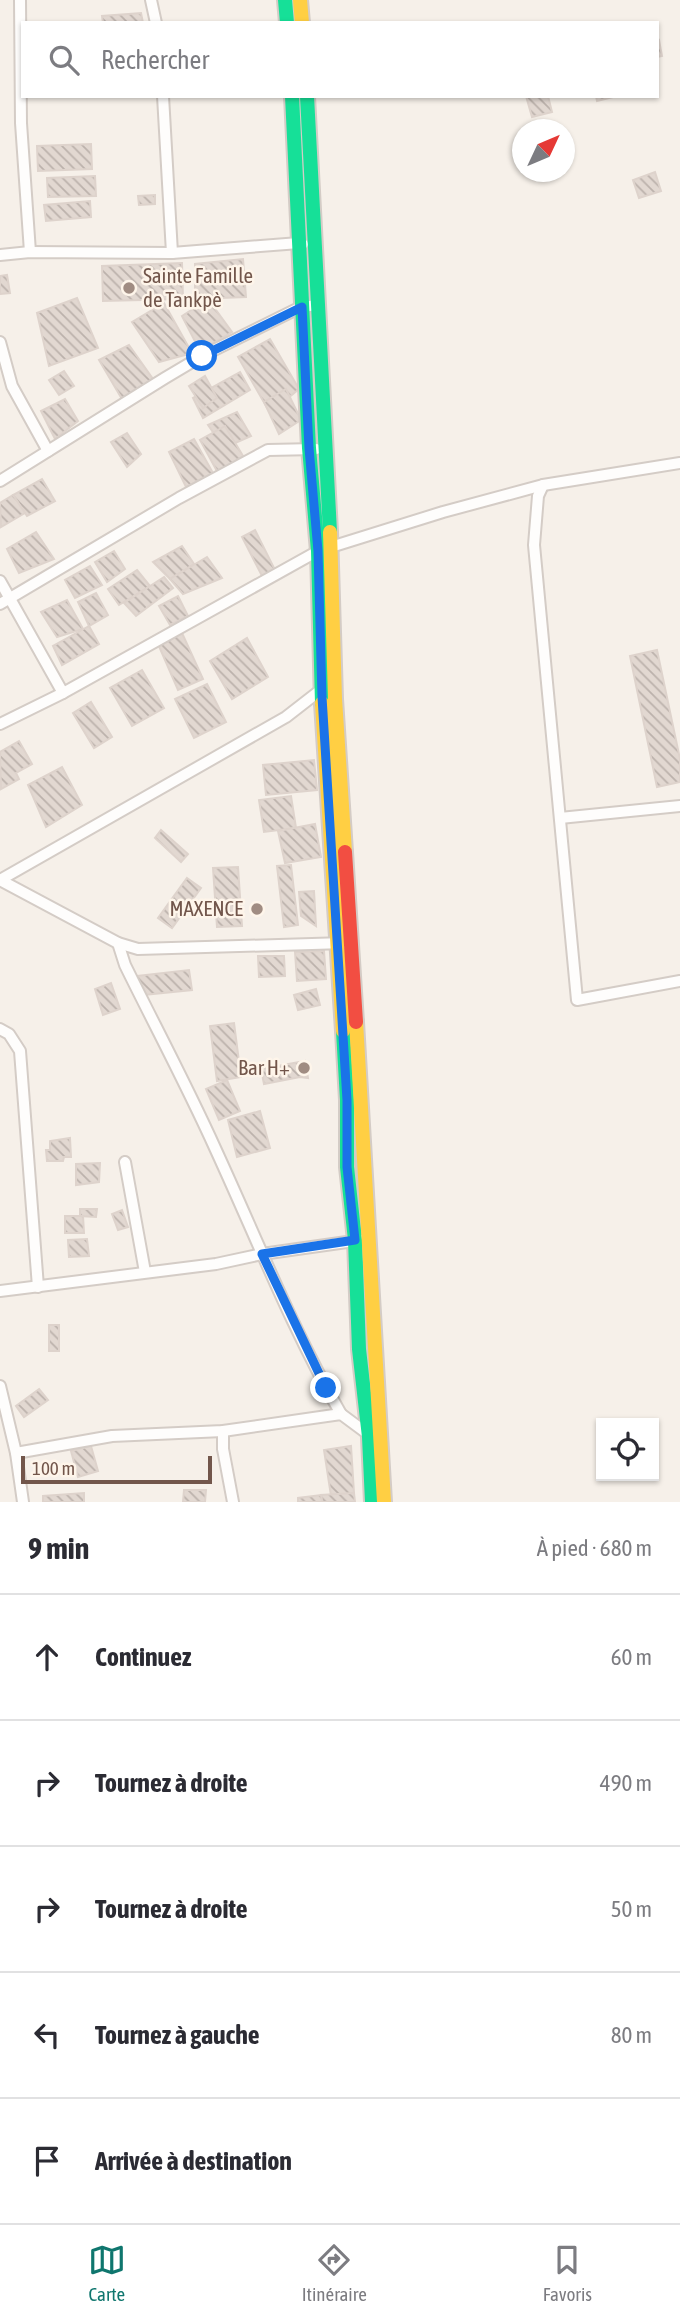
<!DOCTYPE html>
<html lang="fr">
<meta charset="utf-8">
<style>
:root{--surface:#fff;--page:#f7f7f7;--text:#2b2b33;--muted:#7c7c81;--line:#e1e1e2;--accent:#0f766e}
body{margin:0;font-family:"Asap Condensed",sans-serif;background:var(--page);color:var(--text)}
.controls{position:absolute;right:21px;bottom:21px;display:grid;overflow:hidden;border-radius:0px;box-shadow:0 2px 5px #0004}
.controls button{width:63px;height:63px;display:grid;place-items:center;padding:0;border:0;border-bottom:2px solid var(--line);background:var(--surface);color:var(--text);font:35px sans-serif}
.compass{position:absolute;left:512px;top:119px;width:63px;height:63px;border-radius:50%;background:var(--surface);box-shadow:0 2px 5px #0004;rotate:46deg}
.scale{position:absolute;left:21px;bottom:18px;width:191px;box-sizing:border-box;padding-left:7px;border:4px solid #72564b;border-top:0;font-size:19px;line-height:24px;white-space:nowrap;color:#72564b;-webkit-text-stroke:5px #fef5ea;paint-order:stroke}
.stop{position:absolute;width:21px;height:21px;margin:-16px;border:5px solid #1a73e8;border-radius:50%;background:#fff}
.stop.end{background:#1a73e8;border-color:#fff;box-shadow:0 2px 7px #0008}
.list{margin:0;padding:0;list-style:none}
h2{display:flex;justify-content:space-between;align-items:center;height:91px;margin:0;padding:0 28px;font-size:30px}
h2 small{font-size:23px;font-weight:400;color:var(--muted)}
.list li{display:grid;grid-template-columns:46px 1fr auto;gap:21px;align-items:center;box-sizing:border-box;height:126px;padding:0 28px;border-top:2px solid var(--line)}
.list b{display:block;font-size:26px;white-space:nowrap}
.list em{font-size:23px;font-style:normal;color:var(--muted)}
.icon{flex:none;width:38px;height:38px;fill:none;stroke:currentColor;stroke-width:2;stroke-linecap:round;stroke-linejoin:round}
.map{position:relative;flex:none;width:680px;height:1502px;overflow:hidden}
.search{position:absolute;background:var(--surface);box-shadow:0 2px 5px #0004;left:21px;right:21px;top:21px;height:77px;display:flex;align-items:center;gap:18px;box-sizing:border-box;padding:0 24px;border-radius:0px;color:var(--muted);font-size:26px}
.sheet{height:721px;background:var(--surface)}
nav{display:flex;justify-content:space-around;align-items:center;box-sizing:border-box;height:98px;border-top:2px solid var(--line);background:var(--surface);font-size:19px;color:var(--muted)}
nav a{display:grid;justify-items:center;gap:4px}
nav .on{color:var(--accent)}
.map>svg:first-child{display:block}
</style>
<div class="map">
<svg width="680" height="1502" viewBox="0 0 680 1502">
<defs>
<pattern id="building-back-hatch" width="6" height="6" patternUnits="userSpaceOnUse" patternTransform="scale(1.75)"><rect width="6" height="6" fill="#e2d8d1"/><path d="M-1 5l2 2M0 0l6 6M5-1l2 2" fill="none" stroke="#bcb2ac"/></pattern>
</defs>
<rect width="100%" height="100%" fill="#f6f0e9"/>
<g fill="url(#building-back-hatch)" stroke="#ded3cc" stroke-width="2">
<path d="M141,13L143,23H103L102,16Z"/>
<path d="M659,40L662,56L657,57V41Z"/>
<path d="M526,96H548L552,112L532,117Z"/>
<path d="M596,96H617L597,101Z"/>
<path d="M91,144L92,169L38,171L37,146Z"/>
<path d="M655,172L661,191L639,198L633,180Z"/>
<path d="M95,176L96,196L48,197L47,178Z"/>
<path d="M155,195V204L139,205L138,196Z"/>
<path d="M90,201L91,217L46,221L44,205Z"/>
<path d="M243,259L246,297L195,299V264Z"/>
<path d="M182,263L183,299L103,301L102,266Z"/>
<path d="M7,275L10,293L0,294V276Z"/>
<path d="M77,298L98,348L49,366L37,313Z"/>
<path d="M208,299L232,332L200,351L182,316Z"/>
<path d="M164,303L192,353L159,362L132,322Z"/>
<path d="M270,339L299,389L270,413L238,357Z"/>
<path d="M129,345L153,379L122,399L99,360Z"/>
<path d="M64,371L74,386L59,395L49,380Z"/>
<path d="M240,372L250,390L203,418L193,398Z"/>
<path d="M205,376L217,398L203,408L189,386Z"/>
<path d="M286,389L301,420L279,434L264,402Z"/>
<path d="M65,399L78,421L55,439L41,411Z"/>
<path d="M237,412L251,436L224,448L208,425Z"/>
<path d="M225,426L243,456L218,473L200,440Z"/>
<path d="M127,433L141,454L127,467L111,442Z"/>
<path d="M194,439L213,473L186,487L169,452Z"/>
<path d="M42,479L55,501L27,516L13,495Z"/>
<path d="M13,495L25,513L1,527L0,503Z"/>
<path d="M255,530L275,570L262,576L242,537Z"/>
<path d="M36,532L54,559L19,573L7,549Z"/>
<path d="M182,546L194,564L170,579L153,562Z"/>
<path d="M114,551L125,569L107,582L95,562Z"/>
<path d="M207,557L222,578L183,594L170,579Z"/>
<path d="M90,566L102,585L75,598L65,580Z"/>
<path d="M137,570L150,586L119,605L108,589Z"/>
<path d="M164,577L173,588L136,616L124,603Z"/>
<path d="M96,593L108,615L89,626L78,602Z"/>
<path d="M178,596L188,616L170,625L159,606Z"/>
<path d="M67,600L83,629L57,637L41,612Z"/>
<path d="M89,626L99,644L62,665L53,646Z"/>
<path d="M182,633L203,679L178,690L158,644Z"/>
<path d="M247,638L268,677L232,699L210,661Z"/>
<path d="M657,650L680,759V782L657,787L630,656Z"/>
<path d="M142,670L164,708L132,726L110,688Z"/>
<path d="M207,684L226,722L194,738L175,699Z"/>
<path d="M91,702L112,737L94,748L73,713Z"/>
<path d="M19,741L32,764L16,773L19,779L1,789L0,752Z"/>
<path d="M314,760L317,790L266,795L263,765Z"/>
<path d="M62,767L82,805L46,827L28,785Z"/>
<path d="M291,796L296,828L264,832L259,800Z"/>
<path d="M315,824L321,857L285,863L278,831Z"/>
<path d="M161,830L188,854L181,862L155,838Z"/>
<path d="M291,865L298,925L284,927L277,866Z"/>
<path d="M238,867L242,926L217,927L213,868Z"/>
<path d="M187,878L201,888L172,928L158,918Z"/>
<path d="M314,891L316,926L301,916L299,892Z"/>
<path d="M324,951L326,979L297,981L295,952Z"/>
<path d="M258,956H284L285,976L259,977Z"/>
<path d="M189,970L192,990L144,995L136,976Z"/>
<path d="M111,983L120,1009L103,1015L95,989Z"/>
<path d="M316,989L320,1005L298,1010L294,995Z"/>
<path d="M234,1023L241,1077L217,1081L210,1026Z"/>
<path d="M305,1061L308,1078L300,1077L264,1084L261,1069Z"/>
<path d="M227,1080L240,1111L219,1120L206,1089Z"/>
<path d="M260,1111L270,1148L237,1157L228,1120Z"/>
<path d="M70,1138L71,1157H64L63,1161H47L46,1150H50V1141Z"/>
<path d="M100,1163L99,1182L76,1185V1164Z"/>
<path d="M80,1209H97L96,1217L80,1216Z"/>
<path d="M122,1210L128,1227L118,1230L112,1214Z"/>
<path d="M65,1216H83L84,1233H65Z"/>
<path d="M87,1239L89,1256L69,1257L68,1240Z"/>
<rect x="49" y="1325" width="10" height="26"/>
<path d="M39,1389L48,1400L24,1417L16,1406Z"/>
<path d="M91,1446L98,1471L78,1477L71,1451Z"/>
<path d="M351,1446L354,1493L331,1496L324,1450Z"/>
<path d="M184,1490H206L205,1502H183Z"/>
<path d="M84,1493V1502H43V1496Z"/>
<path d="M354,1493L355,1502H322L321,1495Z"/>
<path d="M321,1495L322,1502H298V1498Z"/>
</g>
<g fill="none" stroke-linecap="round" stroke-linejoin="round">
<g stroke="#d4ccc6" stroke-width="14">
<g id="street">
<path d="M20,0L21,123L30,252"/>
<path d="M151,0L156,23"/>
<path d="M163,96L172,253"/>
<path d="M0,255L30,252L172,253L299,243L303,244"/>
<path d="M0,342L12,386L48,451"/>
<path d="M0,481L165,378L202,356L301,307L318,305"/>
<path d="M543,485L538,496L534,545L577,1000L680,981"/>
<path d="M0,581L63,693"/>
<path d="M0,604L179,498L268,450L316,449"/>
<path d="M0,724L63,693L318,551L443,512L543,485L680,463"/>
<path d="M560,818L680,806"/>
<path d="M0,880L286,717L322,689H325"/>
<path d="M0,880L118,943L138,949L345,943"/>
<path d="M118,943L125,965C155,1026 187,1086 215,1148C256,1237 292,1329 341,1414"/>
<path d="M0,1029L9,1034L20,1051L38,1287"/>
<path d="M125,1162L145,1272"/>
<path d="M0,1291L216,1264L262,1254L361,1240"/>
<path d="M0,1386L16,1453L23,1502"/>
<path d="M223,1431V1449L233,1502"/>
<path d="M16,1453L112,1436L223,1431L341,1414L372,1437"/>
</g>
</g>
<g stroke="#d4ccc6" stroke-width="18">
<g id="fast">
<path d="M285,0L287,23"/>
<path d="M292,96L309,448L318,551L322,703"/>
<path d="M307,96L330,532"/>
<path d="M343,1031L347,1100V1167L355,1240L359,1349L369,1437L372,1502"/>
</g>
</g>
<g stroke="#d4ccc6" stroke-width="18">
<g id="slow">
<path d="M300,0L302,23"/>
<path d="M330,532L335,699L345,852"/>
<path d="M322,703L343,1031"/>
<path d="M356,1022L384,1502"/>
</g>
</g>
<g stroke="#d4ccc6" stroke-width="18">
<path id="jam" d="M345,852L356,1022"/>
</g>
<use href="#street" stroke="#fefdfc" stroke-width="10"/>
<use href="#fast" stroke="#16e098" stroke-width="14"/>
<use href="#slow" stroke="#ffcf43" stroke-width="14"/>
<use href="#jam" stroke="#f24e42" stroke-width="14"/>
</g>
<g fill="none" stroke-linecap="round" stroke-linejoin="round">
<path stroke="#1a73e8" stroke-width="9" d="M202,356L302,307L309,448L318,551L322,697L347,1100V1167L355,1240L262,1254L326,1388"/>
</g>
<g fill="#a08c82" stroke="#fef5ea" stroke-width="2.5">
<circle cx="129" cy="288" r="7"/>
<circle cx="257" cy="909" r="7"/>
<circle cx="304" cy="1068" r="7"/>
</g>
<g text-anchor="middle" stroke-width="5" stroke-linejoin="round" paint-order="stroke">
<g font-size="21" fill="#72564b" stroke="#fef5ea" text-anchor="end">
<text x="143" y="283" text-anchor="start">Sainte Famille<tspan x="143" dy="24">de Tankpè</tspan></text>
<text x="243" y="916">MAXENCE</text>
<text x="290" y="1075">Bar H+</text>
</g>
</g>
</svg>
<div class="controls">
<button><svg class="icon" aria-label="locate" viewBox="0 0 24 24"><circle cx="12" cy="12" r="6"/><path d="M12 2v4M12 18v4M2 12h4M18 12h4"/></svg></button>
</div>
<svg class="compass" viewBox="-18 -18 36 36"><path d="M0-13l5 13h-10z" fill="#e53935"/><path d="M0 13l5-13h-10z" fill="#7c7c81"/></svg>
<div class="scale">100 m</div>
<div class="stop" style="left:202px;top:356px"></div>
<div class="stop end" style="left:326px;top:1388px"></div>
<div class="search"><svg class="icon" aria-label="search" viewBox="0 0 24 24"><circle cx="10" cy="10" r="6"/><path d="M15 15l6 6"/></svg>Rechercher</div>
</div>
<section class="sheet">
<h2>9 min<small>À pied · 680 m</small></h2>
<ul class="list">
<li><svg class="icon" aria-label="ahead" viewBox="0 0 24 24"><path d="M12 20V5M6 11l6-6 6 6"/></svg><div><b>Continuez</b></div><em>60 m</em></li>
<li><svg class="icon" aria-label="right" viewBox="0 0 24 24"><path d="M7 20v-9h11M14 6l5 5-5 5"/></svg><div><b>Tournez à droite</b></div><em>490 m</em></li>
<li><svg class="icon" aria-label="right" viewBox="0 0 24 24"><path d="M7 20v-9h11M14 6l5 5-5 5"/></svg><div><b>Tournez à droite</b></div><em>50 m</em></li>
<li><svg class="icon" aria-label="left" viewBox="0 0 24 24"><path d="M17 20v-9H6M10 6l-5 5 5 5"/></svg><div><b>Tournez à gauche</b></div><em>80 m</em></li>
<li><svg class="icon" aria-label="arrive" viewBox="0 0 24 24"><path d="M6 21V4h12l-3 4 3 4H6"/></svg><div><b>Arrivée à destination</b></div></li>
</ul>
</section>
<nav>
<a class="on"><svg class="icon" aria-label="map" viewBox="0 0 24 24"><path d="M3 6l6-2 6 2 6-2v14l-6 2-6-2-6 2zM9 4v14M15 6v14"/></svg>Carte</a>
<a><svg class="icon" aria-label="directions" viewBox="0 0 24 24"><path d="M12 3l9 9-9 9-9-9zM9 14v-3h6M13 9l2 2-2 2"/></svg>Itinéraire</a>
<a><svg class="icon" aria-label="saved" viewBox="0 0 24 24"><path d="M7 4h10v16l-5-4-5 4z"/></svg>Favoris</a>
</nav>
